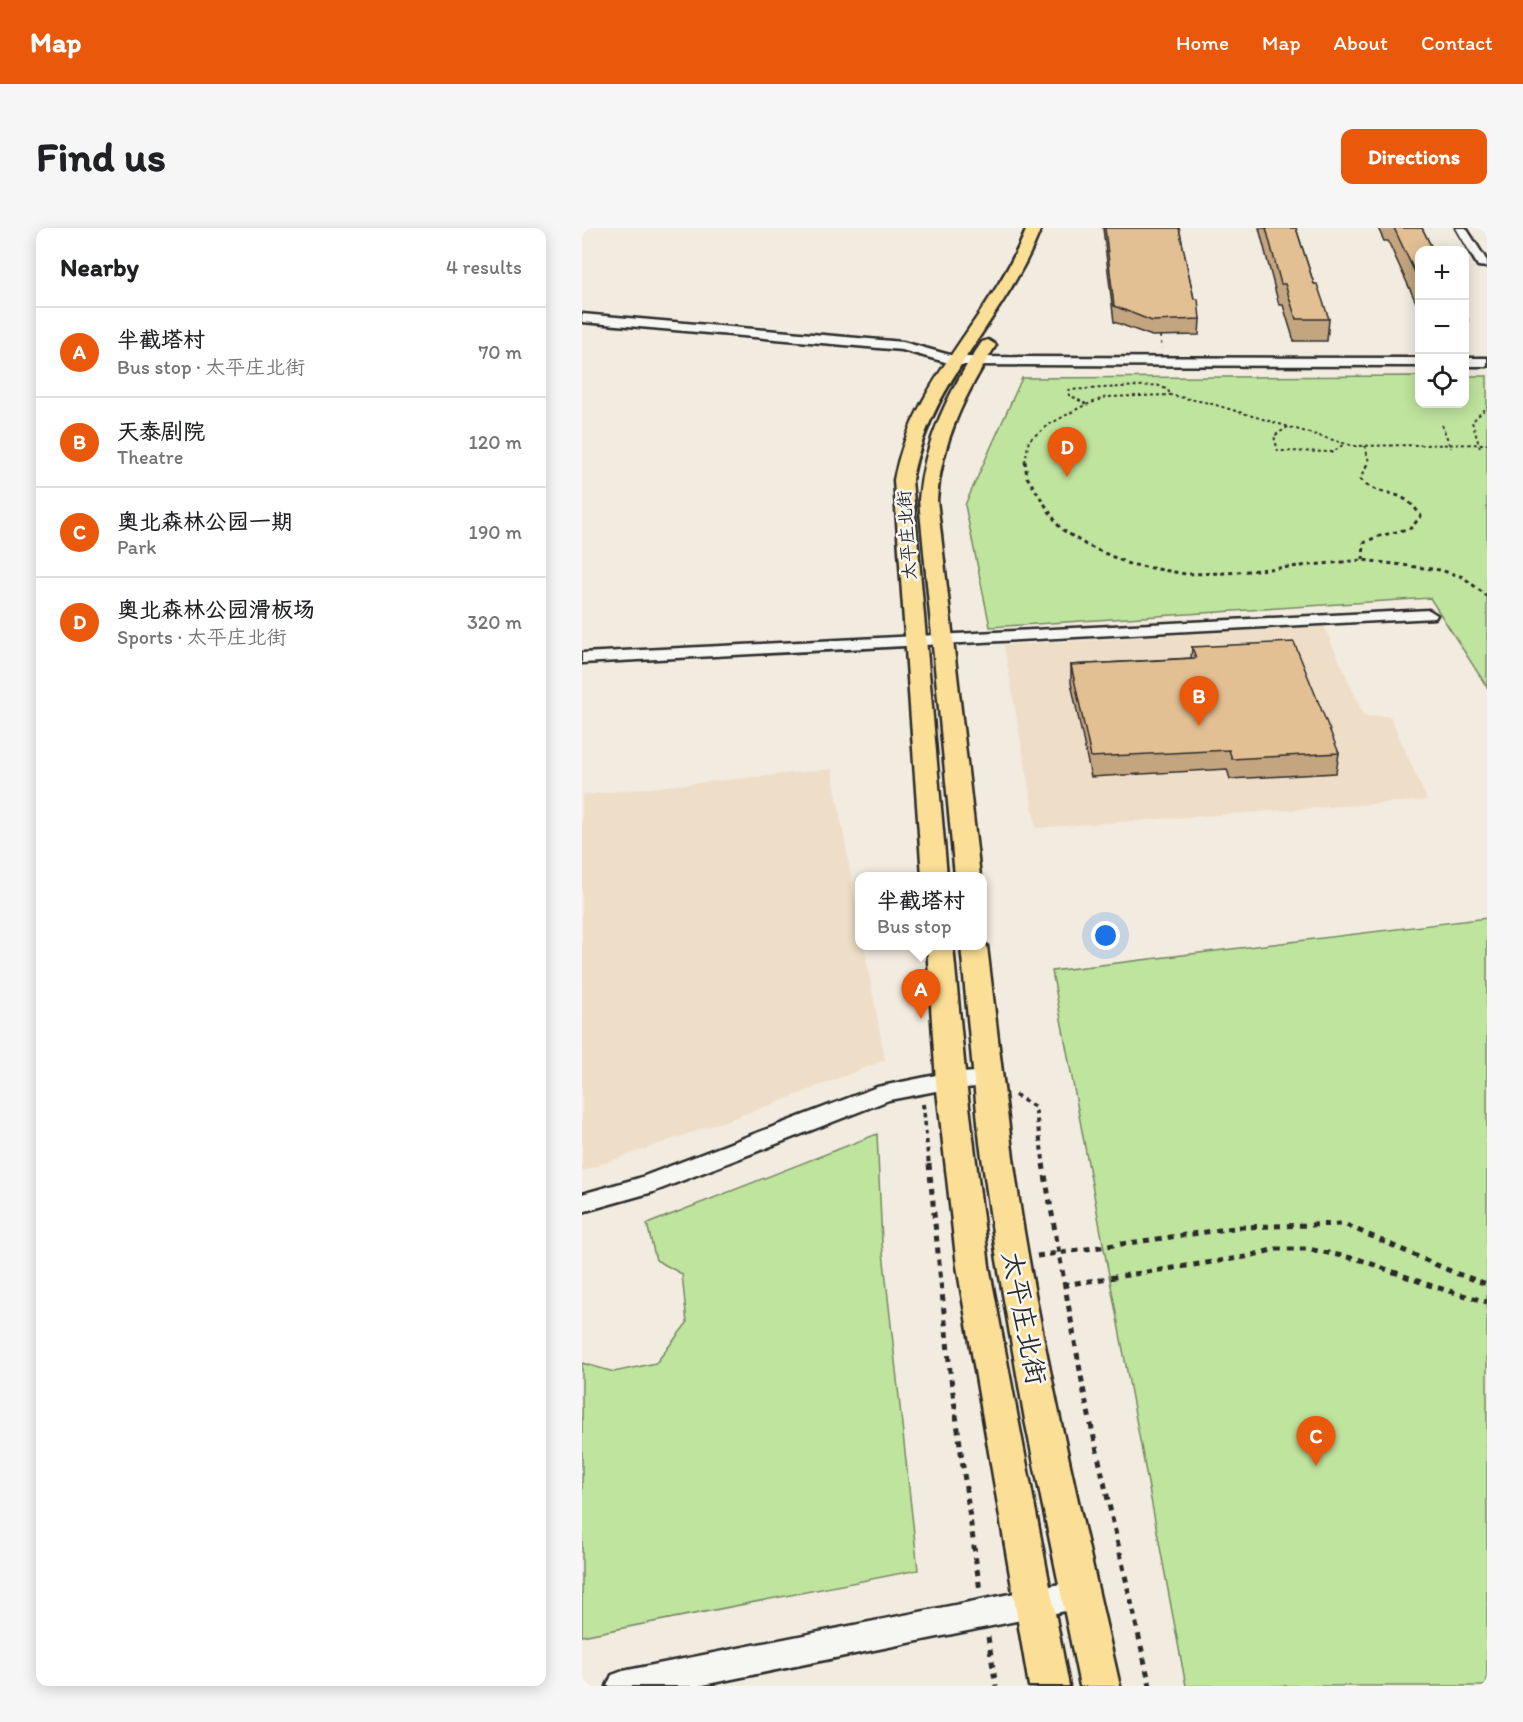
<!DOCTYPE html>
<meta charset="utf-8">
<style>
:root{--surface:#fff;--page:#f6f6f6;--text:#202124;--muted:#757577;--line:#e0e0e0;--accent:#ea580c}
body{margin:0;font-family:Itim,"LXGW WenKai TC",sans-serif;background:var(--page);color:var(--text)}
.controls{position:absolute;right:18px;top:18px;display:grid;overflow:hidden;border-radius:12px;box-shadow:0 3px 15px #0003}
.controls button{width:54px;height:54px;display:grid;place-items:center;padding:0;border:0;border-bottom:2px solid var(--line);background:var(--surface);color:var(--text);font:30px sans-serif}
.you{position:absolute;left:524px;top:708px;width:21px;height:21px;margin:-15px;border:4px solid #fff;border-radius:50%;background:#1a73e8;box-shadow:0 0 0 9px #1a73e833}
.badge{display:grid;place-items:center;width:39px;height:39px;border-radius:50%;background:var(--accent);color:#fff;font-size:20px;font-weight:700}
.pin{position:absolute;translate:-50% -50px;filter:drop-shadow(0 2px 3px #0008)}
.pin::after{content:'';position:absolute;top:32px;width:21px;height:18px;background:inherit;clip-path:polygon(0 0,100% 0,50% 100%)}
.popup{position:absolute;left:273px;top:644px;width:132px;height:78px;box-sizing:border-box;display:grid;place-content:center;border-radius:12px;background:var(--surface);filter:drop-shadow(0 2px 4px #0005);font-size:20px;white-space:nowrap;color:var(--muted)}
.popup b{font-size:22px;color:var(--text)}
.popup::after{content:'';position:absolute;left:50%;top:100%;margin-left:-12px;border:12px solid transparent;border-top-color:var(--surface)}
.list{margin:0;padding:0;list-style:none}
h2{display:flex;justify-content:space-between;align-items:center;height:78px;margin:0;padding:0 24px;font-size:26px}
h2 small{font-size:20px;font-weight:400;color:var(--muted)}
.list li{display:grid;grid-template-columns:39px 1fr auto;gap:18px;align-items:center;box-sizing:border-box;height:90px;padding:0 24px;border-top:2px solid var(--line)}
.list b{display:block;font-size:22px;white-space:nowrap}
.list p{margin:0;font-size:20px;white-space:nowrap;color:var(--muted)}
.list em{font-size:20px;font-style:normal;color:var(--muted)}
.icon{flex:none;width:33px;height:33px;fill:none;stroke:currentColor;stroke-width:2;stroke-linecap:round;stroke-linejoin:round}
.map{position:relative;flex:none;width:905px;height:1458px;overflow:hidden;border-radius:12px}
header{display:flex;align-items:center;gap:36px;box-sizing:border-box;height:84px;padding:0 30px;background:var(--accent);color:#fff}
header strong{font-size:28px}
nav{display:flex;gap:33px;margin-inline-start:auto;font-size:21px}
.intro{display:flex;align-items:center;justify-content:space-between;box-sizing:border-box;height:144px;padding:0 36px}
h1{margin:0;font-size:42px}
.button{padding:15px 27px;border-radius:12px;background:var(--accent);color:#fff;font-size:21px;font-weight:700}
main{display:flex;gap:36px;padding:0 36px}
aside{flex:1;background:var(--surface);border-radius:12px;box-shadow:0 3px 15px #0003}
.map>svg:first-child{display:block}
</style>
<header>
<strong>Map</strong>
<nav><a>Home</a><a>Map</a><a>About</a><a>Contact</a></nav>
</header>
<div class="intro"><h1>Find us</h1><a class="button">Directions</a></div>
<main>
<aside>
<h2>Nearby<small>4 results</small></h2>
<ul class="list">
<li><span class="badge">A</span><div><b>半截塔村</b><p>Bus stop · 太平庄北街</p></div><em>70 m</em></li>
<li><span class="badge">B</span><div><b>天泰剧院</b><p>Theatre</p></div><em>120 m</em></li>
<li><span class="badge">C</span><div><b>奥北森林公园一期</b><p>Park</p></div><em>190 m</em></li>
<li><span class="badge">D</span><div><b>奥北森林公园滑板场</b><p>Sports · 太平庄北街</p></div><em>320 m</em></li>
</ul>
</aside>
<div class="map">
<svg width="905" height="1458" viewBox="0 0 905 1458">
<rect width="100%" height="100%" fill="#f2ebdf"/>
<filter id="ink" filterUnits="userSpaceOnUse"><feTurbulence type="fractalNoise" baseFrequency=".0167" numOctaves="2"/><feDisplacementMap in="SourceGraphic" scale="12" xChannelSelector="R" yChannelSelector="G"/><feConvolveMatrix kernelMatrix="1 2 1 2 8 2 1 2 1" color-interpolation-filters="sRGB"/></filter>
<g filter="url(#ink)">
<g fill="#eedec8">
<path d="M742,398L782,488H808L845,572L454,600L422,417Z"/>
<path d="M250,541L277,694L278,718H282L303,832L191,876L0,943V567Z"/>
</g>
<g fill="#bfe49e" stroke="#758864" stroke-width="1.5">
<path d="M837,148L838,176H882L883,148H905V459L848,370L408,399L383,277L440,150Z"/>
<path d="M905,690V1458H604L470,743Z"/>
<path d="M295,906L300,1015L336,1342L0,1408V1135L32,1144L74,1135L105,1095L100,1046L74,1032L65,996Z"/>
</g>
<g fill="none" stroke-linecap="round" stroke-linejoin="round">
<g stroke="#2b2b2b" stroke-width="5">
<g id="minor">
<path d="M874,0H884L905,33V39L896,38Z"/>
<path d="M0,86L321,114L375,129L838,130V138L374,137L320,122L0,94Z"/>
<rect x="882" y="130" width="23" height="8"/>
<path d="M847,382L855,387L853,390L0,435V425Z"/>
<path d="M406,843L414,845L417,851L414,857L354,863L307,872L71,964L0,984V966L57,950L295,859L354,847Z"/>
<path d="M498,1352L509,1356L513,1366L509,1376L498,1380L116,1458H25L30,1447L41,1443Z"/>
</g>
</g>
<g stroke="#2b2b2b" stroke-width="5">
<g id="major">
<path d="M445,0H459C423,93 349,151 330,252L365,648H340L312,252C332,150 408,93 445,0Z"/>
<path d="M406,112L414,117C383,166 359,214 355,272L398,648H373L337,272C342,213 367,162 400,114Z"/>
<path d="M400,712L405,718C416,810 426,901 440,992C466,1149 503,1303 538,1458H498L443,1192L415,1032L398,915L379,718H400Z"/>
<path d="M345,718H371L384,854L407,1038L487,1458H447L375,1038L354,854Z"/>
</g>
</g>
<g stroke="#2b2b2b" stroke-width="2" stroke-dasharray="3 3" stroke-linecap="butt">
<path d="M578,108L580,120"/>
<path d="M504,176L487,167L486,162L575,157L586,162L588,167"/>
<path d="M860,197L869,220"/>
<path d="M706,199L692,208L696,223L751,224L762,216"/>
<path d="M783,218L787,234"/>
<path d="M898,220L890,194L905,179"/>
<path d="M443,234L447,212L468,196L499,179L524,169L588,167L627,175L771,218L905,216"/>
</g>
<g stroke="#2b2b2b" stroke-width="3" stroke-dasharray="4 4" stroke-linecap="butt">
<path d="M443,233L445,249L478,300L504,317L547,336L604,346L645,345L781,332L858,342L881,349L905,368"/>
<path d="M781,332L782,315L794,309L829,300L839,288C817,255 799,273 778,251L787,233"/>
</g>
<g stroke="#2b2b2b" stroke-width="4" stroke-dasharray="4.5 4.5" stroke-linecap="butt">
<path d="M433,867L453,879L462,938"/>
<path d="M341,876L347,938"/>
</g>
<g stroke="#2b2b2b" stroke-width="5" stroke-dasharray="6 6" stroke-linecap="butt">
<path d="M347,936L368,1143L398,1363"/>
<path d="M461,936L503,1170L568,1458"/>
<path d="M455,1028L659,999L762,996L873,1045L905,1056"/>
<path d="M481,1057L663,1029L694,1021H727L779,1032L847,1057L905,1074"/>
<path d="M406,1409L414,1458"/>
</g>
<use href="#minor" fill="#f6f6f2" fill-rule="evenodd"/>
<use href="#major" fill="#fbdf96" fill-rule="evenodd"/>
</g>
<g fill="#c3a57f" stroke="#2b2b2b" stroke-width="1.5">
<path d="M521,0H597L612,71L618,91L617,107L570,108L532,94Z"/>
<path d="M677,0H714L732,56L747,91L745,113H712L701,77H697Z"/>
<path d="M796,0H840L851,22H837V81L806,13H802Z"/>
<path d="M882,84L886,92L882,113Z"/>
<path d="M610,419L757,525L754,545L648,551L645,541L509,549L489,455V437L609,430Z"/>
</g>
<g fill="#e3c094" stroke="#2b2b2b" stroke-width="1.5">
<path d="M523,0H597L612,71H616L618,91L570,93L532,78Z"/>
<path d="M684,0H714L732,56H735L747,91H714L703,56H699Z"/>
<path d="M812,0H840L851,22H855H837V53Z"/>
<path d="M882,84L886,92H882Z"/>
<path d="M712,414L757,525L650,531L647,522L509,529L489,437L614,430L610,419Z"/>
</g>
</g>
<g text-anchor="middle" stroke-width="5" stroke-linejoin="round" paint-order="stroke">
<g font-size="18" fill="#2b2b2b" stroke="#f6f6f2">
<text transform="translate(325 307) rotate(-94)" y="6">太平庄北街</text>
</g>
<g font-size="27" fill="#2b2b2b" stroke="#f6f6f2">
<text transform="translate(442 1090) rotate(79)" y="9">太平庄北街</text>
</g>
</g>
</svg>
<div class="controls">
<button>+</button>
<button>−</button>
<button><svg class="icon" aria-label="locate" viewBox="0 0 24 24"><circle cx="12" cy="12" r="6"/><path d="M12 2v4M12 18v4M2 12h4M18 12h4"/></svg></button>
</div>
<div class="you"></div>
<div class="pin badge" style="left:339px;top:791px">A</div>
<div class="popup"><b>半截塔村</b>Bus stop</div>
<div class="pin badge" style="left:617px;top:498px">B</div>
<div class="pin badge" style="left:734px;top:1238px">C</div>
<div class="pin badge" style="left:485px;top:249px">D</div>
</div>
</main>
